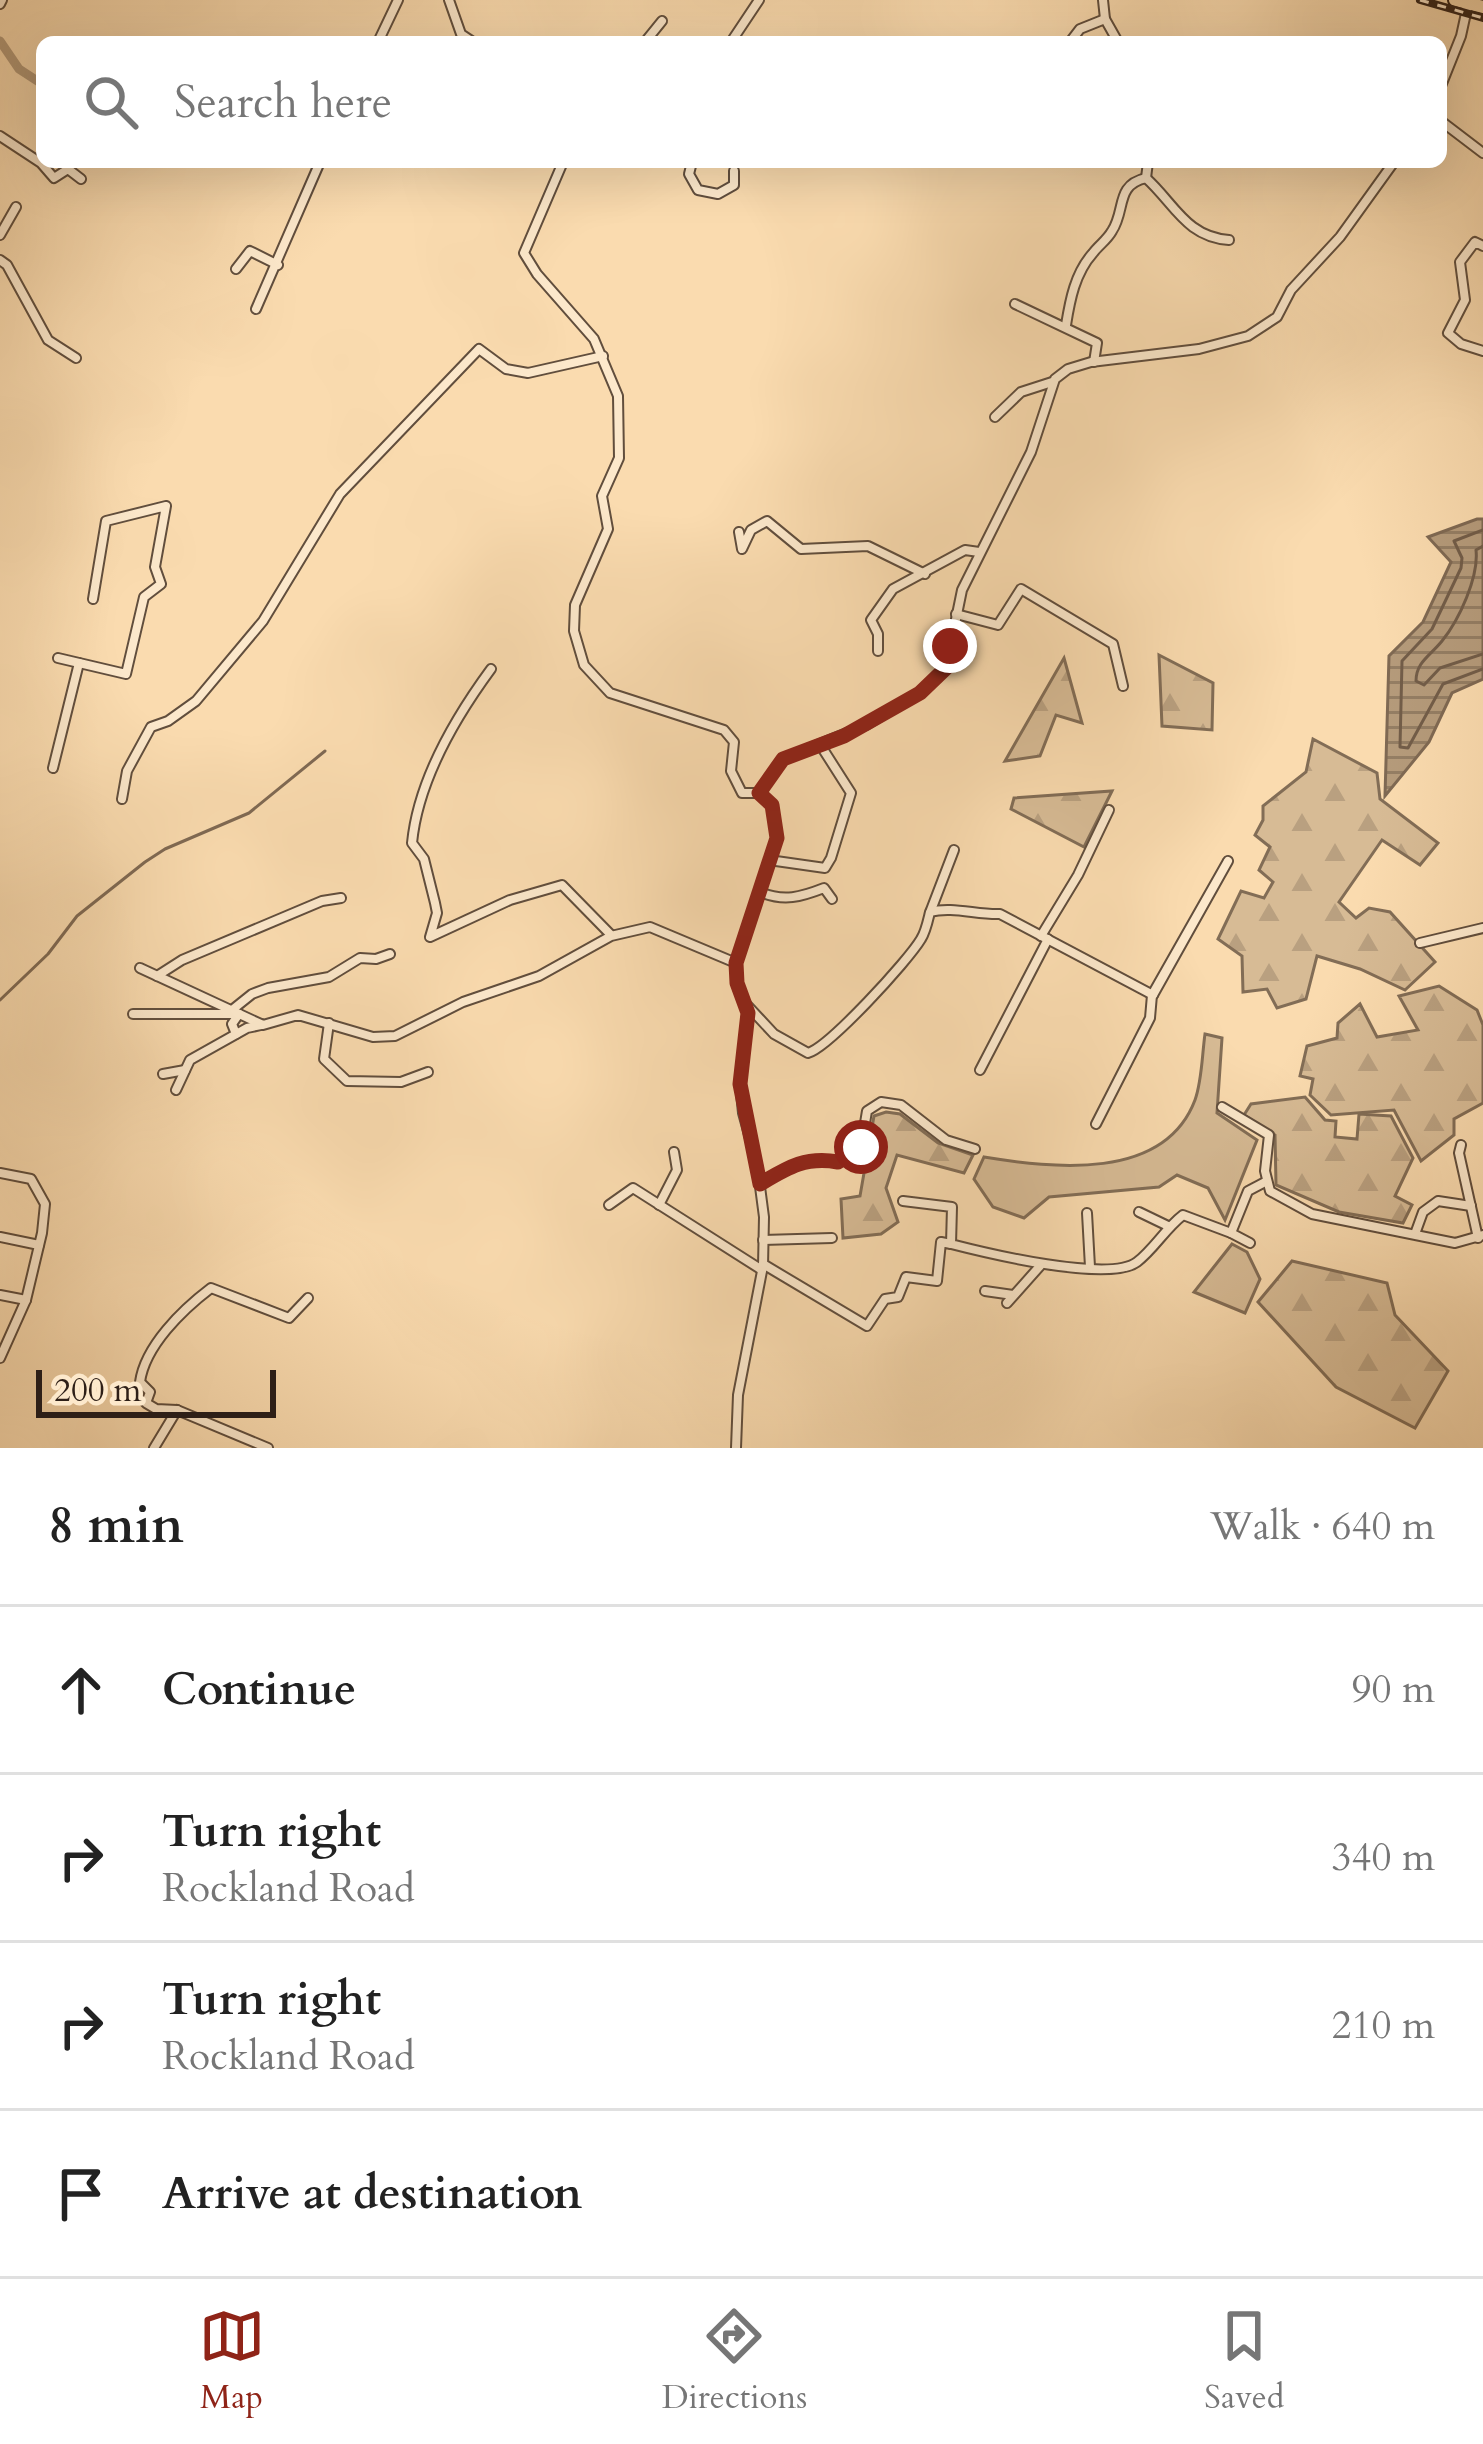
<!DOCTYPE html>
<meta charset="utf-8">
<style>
:root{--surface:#fff;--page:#f2f2f2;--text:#222;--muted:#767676;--line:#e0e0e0;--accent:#8f2418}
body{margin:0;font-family:Cardo,serif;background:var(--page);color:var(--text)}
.scale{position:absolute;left:36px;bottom:30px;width:240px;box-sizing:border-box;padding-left:12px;border:6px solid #2e1f17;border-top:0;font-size:33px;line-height:42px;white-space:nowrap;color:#2e1f17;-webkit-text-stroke:9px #fce8cb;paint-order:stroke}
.stop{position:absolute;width:36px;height:36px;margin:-27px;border:9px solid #8f2418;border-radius:50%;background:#fff}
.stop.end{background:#8f2418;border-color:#fff;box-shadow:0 3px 12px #0008}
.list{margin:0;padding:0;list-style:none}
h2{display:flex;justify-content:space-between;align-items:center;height:156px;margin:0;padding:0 48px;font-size:51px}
h2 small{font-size:39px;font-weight:400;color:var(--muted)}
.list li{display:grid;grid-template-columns:78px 1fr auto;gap:36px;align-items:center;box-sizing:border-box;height:168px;padding:0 48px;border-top:3px solid var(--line)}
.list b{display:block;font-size:45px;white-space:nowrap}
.list p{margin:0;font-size:39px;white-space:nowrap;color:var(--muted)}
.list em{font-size:39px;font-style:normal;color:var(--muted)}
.icon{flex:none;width:66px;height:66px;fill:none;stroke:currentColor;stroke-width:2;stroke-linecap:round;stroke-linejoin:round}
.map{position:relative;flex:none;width:1483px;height:1448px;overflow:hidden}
.search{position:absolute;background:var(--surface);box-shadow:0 12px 48px #0002;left:36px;right:36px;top:36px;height:132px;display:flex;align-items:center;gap:30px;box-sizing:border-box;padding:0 42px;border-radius:18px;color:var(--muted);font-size:45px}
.sheet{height:828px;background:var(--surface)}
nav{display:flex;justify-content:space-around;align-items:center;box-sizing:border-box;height:168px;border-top:3px solid var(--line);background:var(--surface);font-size:33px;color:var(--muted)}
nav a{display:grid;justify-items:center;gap:6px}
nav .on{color:var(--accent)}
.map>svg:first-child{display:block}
</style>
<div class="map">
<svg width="1483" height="1448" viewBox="0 0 1483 1448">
<defs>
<pattern id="forest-firs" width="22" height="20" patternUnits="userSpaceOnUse" patternTransform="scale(3)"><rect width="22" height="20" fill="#d7bb95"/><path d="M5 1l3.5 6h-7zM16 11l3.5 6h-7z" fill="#b9a080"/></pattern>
<pattern id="water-rules" width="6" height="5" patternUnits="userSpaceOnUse" patternTransform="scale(3)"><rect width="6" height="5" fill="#b59b7b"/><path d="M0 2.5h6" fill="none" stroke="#947e64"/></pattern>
</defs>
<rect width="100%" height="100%" fill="#fadbaf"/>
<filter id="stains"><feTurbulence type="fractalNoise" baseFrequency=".00167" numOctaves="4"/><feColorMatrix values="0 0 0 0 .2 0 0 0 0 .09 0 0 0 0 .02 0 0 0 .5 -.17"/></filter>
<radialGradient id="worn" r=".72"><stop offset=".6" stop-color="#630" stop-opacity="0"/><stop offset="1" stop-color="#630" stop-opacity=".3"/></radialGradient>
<g fill="#d7bb95" stroke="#826d56" stroke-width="3">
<path d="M1205,1034L1222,1038L1217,1113L1257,1140L1225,1220L1208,1188L1177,1175L1159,1187L1049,1197L1024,1218L993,1207L974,1179L984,1157C1052,1168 1164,1182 1195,1100C1202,1081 1202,1055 1205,1034Z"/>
<path d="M1232,1244L1247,1252L1260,1279L1245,1313L1194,1292Z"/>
</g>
<g fill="url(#forest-firs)" stroke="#826d56" stroke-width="3">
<path d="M1159,655L1213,683L1212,730L1162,726Z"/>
<path d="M1064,658L1082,723L1056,715L1040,756L1005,761Z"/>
<path d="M1313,739L1377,773L1380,799L1438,843L1420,865L1382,840L1339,902L1356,918L1369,908L1390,912L1435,962L1405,990L1360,969L1317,956L1306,999L1277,1008L1267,989L1243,992L1242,956L1218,939L1241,891L1264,898L1273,882L1259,870L1270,847L1255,835L1263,820V806L1306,772Z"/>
<path d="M1112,791L1084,847L1011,809L1014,798Z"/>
<path d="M1439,986L1477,1010L1483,1025V1103L1454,1119V1135L1421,1161L1394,1110L1331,1115L1310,1095L1313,1079L1300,1076L1307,1046L1337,1038L1338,1023L1360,1004L1377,1037L1418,1030L1399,996Z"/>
<path d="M1305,1097L1325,1120L1336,1121L1335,1137L1357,1139L1359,1114L1391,1116L1413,1158L1395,1196L1412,1205L1403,1223L1339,1212L1276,1185L1275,1135L1244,1115L1251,1104Z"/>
<path d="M886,1112L900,1114L938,1143L973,1155L964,1173L897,1155L886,1188L898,1222L881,1234L843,1238L841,1199L860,1196L874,1116Z"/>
<path d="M1292,1261L1387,1283L1395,1315L1448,1371L1415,1428L1336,1387L1258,1302Z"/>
</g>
<path fill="url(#water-rules)" stroke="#7f6953" stroke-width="3" d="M1477,519H1483V679L1452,693L1429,742L1385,796L1389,656L1423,622L1451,562L1428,537Z"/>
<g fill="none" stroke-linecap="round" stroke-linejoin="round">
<g stroke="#725d49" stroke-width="3">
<path d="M1483,530L1454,541L1462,558L1461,568L1432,629L1402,661L1400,747L1408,748L1443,684L1483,669"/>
<path d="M1483,546L1476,550C1479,577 1459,620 1442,641C1430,656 1416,662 1416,681L1424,685L1440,668L1483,654"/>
</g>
<path stroke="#7f6953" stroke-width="3" d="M0,1000L48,954L77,916L145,862L165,849L249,813L325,751"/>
<path stroke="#b59b7b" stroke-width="9" d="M0,41L19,69L42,84"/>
<g stroke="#614e3d" stroke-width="12">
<g id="minor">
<path d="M449,0L461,34L473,42"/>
<path d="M1103,0L1105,19L1118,42"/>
<path d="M0,4L2,0"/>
<path d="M378,42L398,0"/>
<path d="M645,42L662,21"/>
<path d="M731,42L759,0"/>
<path d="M1070,42L1080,29L1105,19"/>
<path d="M1441,86L1461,36L1468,4"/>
<path d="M1441,121L1483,153"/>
<path d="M0,136L41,163L54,178L68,169L81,179"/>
<path d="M563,162L524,253L537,274L594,339L618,396L619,458L602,496L608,529L575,605L574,631L584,665L610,693L724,730L734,742L731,771L742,793H759"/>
<path d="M692,162L689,174L698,190L718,194L734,185V171"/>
<path d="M1146,178L1148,162"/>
<path d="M0,235L16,207"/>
<path d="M1483,246L1475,242L1460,262L1465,300L1448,333L1461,344L1483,351"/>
<path d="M0,260L7,265L48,340L76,358"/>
<path d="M236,269L250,251L278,265"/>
<path d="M1015,304L1097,343L1094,362"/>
<path d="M256,309L320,162"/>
<path d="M1066,325C1070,300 1075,273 1093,253C1099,245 1107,240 1112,231C1126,210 1115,185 1146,178C1174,203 1186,237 1229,240"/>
<path d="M995,417L1021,392L1052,382"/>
<path d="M739,532L742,549L751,530L767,521L801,549L868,546L925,574"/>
<path d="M956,614L998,625L1021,589L1113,644L1123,686"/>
<path d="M878,651V634L871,620L893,589L965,550L979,552"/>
<path d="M58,658L126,674L144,597L161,584L155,567L166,506L106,521L93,599"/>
<path d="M491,669C455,718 418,782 412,843L424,859L435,903L437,913L430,937L510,900L562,885L611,935"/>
<path d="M53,768L79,663"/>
<path d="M122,799L127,771L151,727L168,721L196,701L263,621L340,494L479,349L506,369L528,373L603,356"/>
<path d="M769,860L825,868L831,858L851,793L821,746"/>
<path d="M760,892C784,902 801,897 824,888L832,899"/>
<path d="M931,910L954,850"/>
<path d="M1041,936L1078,875L1109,810"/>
<path d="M1420,943L1483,928"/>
<path d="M140,968L263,1025L298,1015L373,1037L395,1036L463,1002L539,976L611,936L650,927L736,963"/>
<path d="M157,976L182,960L322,901L341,898"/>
<path d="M747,1005L774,1034L808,1053C829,1047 908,961 921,939C926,931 928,920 930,912C952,906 977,915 1000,914L1153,995"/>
<path d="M232,1010L252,994L268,988L329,977L360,958L376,959L390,954"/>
<path d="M133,1014H239L232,1024L236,1034"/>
<path d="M329,1023L324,1059L347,1081L401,1082L428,1072"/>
<path d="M980,1070L1048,939"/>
<path d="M163,1074L185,1070"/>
<path d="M176,1090L190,1060L247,1028L261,1025"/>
<path d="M1222,1107L1269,1135L1265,1171L1270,1191L1312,1214L1455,1243L1483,1235"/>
<path d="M1096,1124L1150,1018L1152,995L1228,861L1153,995"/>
<path d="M1461,1145L1459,1153L1478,1238"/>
<path d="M0,1173L31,1179L45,1204L42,1233L26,1300L0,1358"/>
<path d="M760,1184C787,1168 805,1156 838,1162L861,1147L867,1111L881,1102L901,1105L946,1140L975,1149"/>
<path d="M903,1201L952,1207L951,1244C986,1253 1109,1283 1137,1262C1154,1249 1165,1229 1183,1215L1231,1233"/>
<path d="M609,1205L633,1188L762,1270"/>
<path d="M659,1205L677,1170L674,1152"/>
<path d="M1139,1212L1168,1226"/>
<path d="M1087,1213L1090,1267"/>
<path d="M1415,1234L1423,1212L1438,1201L1471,1206"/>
<path d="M0,1237L39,1245"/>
<path d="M763,1240L832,1238"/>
<path d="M1250,1243L1231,1233L1248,1191L1267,1181"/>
<path d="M763,1264L867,1326L885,1299L898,1297L906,1277L937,1281L941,1242L951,1244"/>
<path d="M985,1291L1013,1295"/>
<path d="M0,1295L26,1300"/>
<path d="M1007,1303L1040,1266"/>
<path d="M177,1410L156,1409L146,1403L150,1392L140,1382C145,1346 182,1310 211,1288L289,1318L308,1298"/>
<path d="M154,1448L177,1410L268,1448"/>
<path d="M736,1448L738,1395L763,1266L764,1217L757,1164L743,1113L740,1084L748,1013L737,983L736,963L777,838L772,805L759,793L783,759L866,725L919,693L946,668L962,590L1031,452L1055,379L1068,369L1091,362L1199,349L1248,336L1277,317L1291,290L1340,237L1394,162"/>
</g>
</g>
<g stroke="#2e1f17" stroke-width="16">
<path id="highway" d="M1455,0L1483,7"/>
</g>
<use href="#minor" stroke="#fce8cb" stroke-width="8"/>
<use href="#highway" stroke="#fadbaf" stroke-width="12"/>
<g stroke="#2e1f17" stroke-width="8">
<path id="rail" d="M1420,0L1483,18"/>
</g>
<use href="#rail" stroke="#fce8cb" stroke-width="3" stroke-dasharray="9" stroke-linecap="butt"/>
</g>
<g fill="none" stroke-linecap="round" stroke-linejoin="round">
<path stroke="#8f2418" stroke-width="15" d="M861,1147L838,1162C805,1156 787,1168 760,1184L740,1084L748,1013L737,983L736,963L777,838L772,805L759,793L783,759L844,736L920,693L946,668L950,646"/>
</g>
<rect width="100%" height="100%" filter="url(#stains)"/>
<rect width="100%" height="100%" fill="url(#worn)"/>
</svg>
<div class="scale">200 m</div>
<div class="stop" style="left:861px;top:1147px"></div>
<div class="stop end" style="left:950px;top:646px"></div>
<div class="search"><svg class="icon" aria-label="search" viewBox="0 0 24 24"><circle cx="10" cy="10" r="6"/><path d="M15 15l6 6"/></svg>Search here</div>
</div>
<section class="sheet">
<h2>8 min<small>Walk · 640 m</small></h2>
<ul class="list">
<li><svg class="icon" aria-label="ahead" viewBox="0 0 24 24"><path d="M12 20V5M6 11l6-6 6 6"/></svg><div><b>Continue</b></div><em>90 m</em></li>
<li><svg class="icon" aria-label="right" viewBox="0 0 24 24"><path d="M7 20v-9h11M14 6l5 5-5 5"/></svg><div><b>Turn right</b><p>Rockland Road</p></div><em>340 m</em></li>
<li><svg class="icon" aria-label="right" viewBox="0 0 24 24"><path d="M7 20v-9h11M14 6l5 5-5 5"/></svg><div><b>Turn right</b><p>Rockland Road</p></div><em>210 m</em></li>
<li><svg class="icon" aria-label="arrive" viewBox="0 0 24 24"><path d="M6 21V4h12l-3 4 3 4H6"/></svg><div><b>Arrive at destination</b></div></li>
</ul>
</section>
<nav>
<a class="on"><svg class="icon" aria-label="map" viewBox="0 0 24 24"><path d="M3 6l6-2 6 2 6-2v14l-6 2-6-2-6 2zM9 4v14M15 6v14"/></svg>Map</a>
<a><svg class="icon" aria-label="directions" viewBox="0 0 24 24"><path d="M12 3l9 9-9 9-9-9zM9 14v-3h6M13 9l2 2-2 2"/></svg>Directions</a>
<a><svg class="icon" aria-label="saved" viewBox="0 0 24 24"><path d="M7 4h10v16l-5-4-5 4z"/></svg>Saved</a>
</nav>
